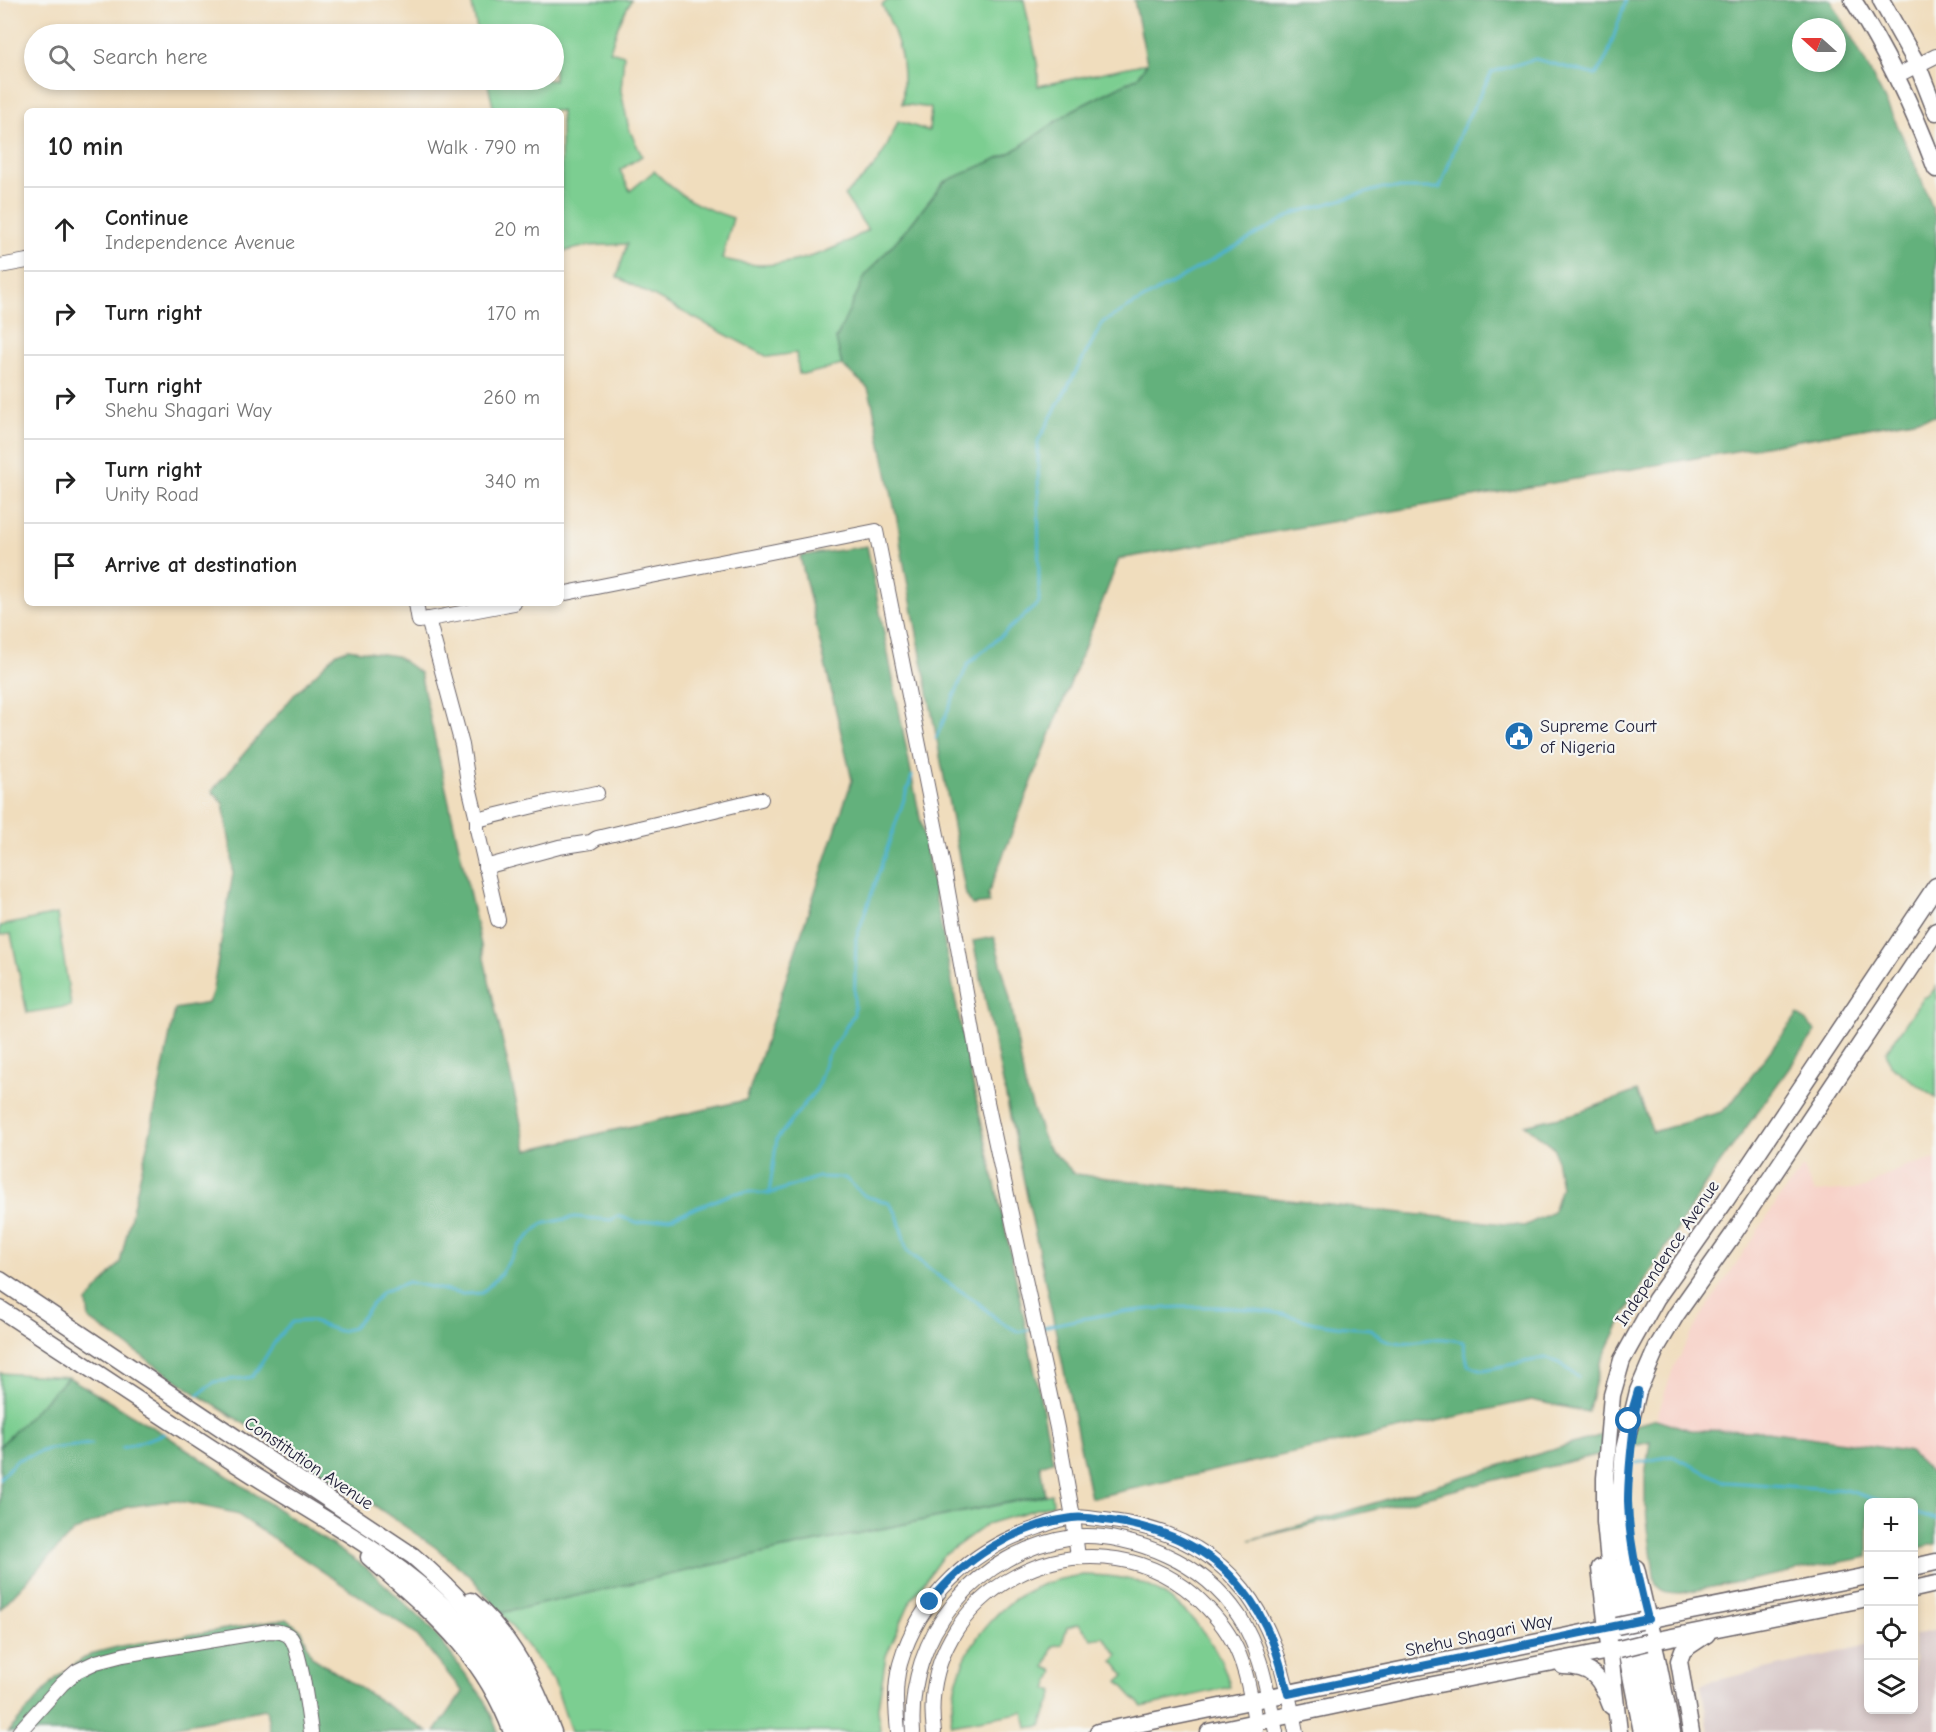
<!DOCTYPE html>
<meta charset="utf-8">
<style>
:root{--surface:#fff;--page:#f2f2f2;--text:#222;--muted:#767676;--line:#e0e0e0}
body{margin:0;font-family:"Comic Neue",sans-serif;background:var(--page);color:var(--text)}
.controls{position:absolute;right:18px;bottom:18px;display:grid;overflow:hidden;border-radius:9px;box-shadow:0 3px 9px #0003}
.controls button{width:54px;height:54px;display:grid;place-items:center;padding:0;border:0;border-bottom:2px solid var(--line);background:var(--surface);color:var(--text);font:30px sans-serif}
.compass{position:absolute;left:1792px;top:18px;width:54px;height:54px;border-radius:50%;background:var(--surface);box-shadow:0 3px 9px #0003;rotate:291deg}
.stop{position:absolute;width:18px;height:18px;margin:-14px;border:4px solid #1f6fb2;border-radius:50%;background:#fff}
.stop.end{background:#1f6fb2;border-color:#fff;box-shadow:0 2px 6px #0008}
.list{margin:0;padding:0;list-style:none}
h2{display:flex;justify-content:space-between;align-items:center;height:78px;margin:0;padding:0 24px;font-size:26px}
h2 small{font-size:20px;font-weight:400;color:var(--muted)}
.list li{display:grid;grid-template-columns:39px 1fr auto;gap:18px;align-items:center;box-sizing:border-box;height:84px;padding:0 24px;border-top:2px solid var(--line)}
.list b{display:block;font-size:22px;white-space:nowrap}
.list p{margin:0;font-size:20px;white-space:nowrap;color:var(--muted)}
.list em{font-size:20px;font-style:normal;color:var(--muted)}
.icon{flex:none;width:33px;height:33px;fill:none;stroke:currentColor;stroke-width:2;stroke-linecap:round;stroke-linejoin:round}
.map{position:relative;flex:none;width:1936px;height:1732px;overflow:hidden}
.search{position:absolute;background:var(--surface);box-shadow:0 3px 9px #0003;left:24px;top:24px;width:540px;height:66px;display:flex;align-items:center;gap:15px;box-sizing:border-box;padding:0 21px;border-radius:33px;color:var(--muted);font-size:22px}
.panel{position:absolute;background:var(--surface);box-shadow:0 3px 9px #0003;left:24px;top:108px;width:540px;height:498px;border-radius:9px}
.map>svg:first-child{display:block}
</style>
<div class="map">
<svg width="1936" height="1732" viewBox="0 0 1936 1732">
<rect width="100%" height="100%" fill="#f6f6f2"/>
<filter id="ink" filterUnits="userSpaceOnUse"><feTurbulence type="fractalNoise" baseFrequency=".0167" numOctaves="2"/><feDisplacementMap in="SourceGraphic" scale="12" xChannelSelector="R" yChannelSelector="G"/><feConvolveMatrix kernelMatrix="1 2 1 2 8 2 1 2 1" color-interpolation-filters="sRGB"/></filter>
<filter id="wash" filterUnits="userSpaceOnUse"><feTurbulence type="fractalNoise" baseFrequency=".008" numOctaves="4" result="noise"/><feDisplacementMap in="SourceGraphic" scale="24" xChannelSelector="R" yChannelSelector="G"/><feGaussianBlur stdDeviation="1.35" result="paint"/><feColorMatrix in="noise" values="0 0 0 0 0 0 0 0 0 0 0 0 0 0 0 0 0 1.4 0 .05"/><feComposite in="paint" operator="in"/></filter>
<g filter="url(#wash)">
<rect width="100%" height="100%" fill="#f0ddbd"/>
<path fill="#f7d1c8" d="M1936,1159V1478L1909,1452L1899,1450L1767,1431L1690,1430L1656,1419L1674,1366L1697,1323L1778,1200L1803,1167L1814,1192L1865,1188L1889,1174L1910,1165Z"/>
<path fill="#d2bfc0" d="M1936,1630V1732H1709L1701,1684L1868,1645V1710H1914V1635Z"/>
<g fill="#7bce91" stroke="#4e7866" stroke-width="1.5">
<path d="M471,0H631L618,26L610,51L624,55L621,91L629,129L642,156L620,170L630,191L654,171C681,198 697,206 733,218L722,259C734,261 748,265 760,265C799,265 835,250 868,230L844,195C874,171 884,157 898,121L929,131L931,108L902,104C906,64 900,40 882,5L888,0H1024L1038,67V86L1147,63L1138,77L1073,110L1012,152L944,182L911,224L836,338L842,365L807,374H799L796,353L768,357L617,277L627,244L588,246L561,252V111H494L487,80H554V34H478Z"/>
<path d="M57,914L71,1006L27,1013L11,934L0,935V926Z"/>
<path d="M1936,987V1098L1890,1065L1886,1052L1923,998L1930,995Z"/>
<path d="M0,1373L68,1377L0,1446Z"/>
<path d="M1052,1494L1053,1504L987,1524L942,1557L911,1600L886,1656L878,1707L880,1732H571L554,1681L501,1613L783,1549Z"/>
<path d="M1083,1575C1102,1575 1120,1576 1138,1582C1180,1596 1221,1644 1230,1687L1142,1707L1118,1681L1125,1675L1113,1661L1118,1655L1103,1637L1092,1639L1079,1624L1067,1627L1062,1644L1053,1646L1045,1667L1054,1671L1047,1689L1054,1692L1041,1726L1027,1728L1024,1712L951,1725C952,1708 953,1690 959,1674C970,1639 1000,1604 1034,1588C1050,1581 1066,1577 1083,1575Z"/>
</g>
<g fill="#64b17b" stroke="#436a5b" stroke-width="1.5" fill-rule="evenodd">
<path d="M1134,0H1831C1860,52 1889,104 1913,160C1921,179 1930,199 1936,219V416L1119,559L988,894L989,903L972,905L966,895L901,548L899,529L872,402L868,388L842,365L836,339L865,276L911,224L944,182L1012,152L1073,110L1138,77L1147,63ZM1801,27H1837V63H1801Z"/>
<path d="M867,546L966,1054L1011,1255L1053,1461L1040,1465L1045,1495L783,1549L501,1613L470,1576L435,1547L362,1497L198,1395L89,1319L87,1302L120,1263L151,1129L175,1009L208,1003L212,994L233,874L232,855L223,803L212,791L295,694L337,653L348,649L396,656L420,673L527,1150L746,1100L852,780L800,556Z"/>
<path d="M994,937L1010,998L1025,1086L1046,1145L1075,1174L1347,1207L1524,1226L1553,1212L1561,1187L1554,1148L1525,1125L1577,1113L1637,1091L1653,1132L1721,1112L1730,1105L1798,1014L1816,1031L1706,1183L1624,1315L1600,1364L1588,1412L1531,1400L1091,1498L973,941Z"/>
<path d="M68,1377L164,1434L367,1568L431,1628L485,1700L498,1732H435L463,1692L415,1633L235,1513L174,1500L127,1507L73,1532L0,1609V1446Z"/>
<path d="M1656,1419L1690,1430L1767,1431L1899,1450L1909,1452L1936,1478V1544L1914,1549V1502H1868V1557L1681,1593C1670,1593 1660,1593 1655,1582L1645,1504V1476L1650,1442L1250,1540Z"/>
<path d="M287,1619L302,1631L312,1657L428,1732H270L266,1709L146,1732H8L57,1677L90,1654L121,1646Z"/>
</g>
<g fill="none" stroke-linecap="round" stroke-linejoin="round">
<g stroke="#4fb3cd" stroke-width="3">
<path d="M936,738L968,664L1039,603L1038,441L1103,322L1294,213L1383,188H1440L1461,131L1492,72L1535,59L1596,75L1607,57L1626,0"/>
<path d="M769,1194L777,1139L817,1088L827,1057L854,1014L856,939L912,776"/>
<path d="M1039,1328C1115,1310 1192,1300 1271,1312C1286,1314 1300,1319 1315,1323C1333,1326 1351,1328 1370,1329C1392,1350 1407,1341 1434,1339C1443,1338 1454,1340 1463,1342L1468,1365L1483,1370L1545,1358L1559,1363L1578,1377"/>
<path d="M198,1395L214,1382L252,1377C266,1359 275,1337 292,1322L310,1321L339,1331L353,1328L382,1292L408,1282L462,1294L482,1293L500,1275L519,1246L542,1224L575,1217L611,1220L618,1216L639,1223L673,1217L734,1193L750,1192L769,1194L818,1177L845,1178L865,1196L889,1203L897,1214L907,1251L941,1278L976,1301L999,1321L1019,1332L1032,1329"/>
<path d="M122,1448L164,1434"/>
<path d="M1636,1463L1672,1456L1726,1482L1846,1490L1884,1502"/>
<path d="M0,1478L17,1460L48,1449L91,1444"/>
<path d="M1914,1512L1936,1519"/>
</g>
</g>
</g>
<g filter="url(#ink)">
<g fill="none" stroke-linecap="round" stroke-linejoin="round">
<g stroke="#6a6368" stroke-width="16">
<g id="minor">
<path d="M1896,76L1936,56"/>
<path d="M0,266L27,261"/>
<path d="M561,594L876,531L945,875L978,1060L1057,1428L1073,1517L1078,1557"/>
<path d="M416,603L419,621L514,603"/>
<path d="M428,619L462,745L468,782L477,820V829L498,920"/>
<path d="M477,820L550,802L597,793"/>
<path d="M485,867L559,847L591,842L597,838L761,799"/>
<path d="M19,1732L62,1684L77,1671L96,1662L123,1655L269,1631C277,1631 286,1632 291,1638C301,1652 308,1712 311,1732"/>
<path d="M898,1732C896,1710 894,1686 900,1664C919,1597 973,1548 1039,1527C1049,1523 1062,1518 1074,1517C1084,1517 1095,1519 1105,1520C1158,1526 1209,1546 1243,1589C1276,1631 1286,1681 1296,1732"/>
<path d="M913,1732C906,1634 977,1551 1073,1537C1102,1533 1140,1543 1166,1555C1195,1568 1221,1589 1239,1616C1262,1651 1267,1692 1276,1732"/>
<path d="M934,1732C915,1590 1086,1503 1194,1595C1211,1610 1226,1627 1236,1648C1248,1673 1253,1705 1256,1732"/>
</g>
</g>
<g stroke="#6a6368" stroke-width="19">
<g id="major">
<path d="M1853,0C1887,53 1914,110 1936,169"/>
<path d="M1881,0L1918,66L1936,112"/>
<path d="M0,1280L413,1556C469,1603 518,1662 539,1732"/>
<path d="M0,1309C82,1363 164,1418 247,1471C359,1542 478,1596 525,1732"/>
<path d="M369,1557C430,1611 483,1652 512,1732"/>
<path d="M1914,1567L1936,1562"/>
<path d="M1600,1568L1619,1732"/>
<path d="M1636,1568L1659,1667L1672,1732"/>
<path d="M1914,1589L1936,1584"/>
<path d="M471,1601C511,1635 535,1684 553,1732"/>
<path d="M1641,1621L1868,1576"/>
<path d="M1647,1642L1868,1598"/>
<path d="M1563,1666C1594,1666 1601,1679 1611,1706"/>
<path d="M1098,1732L1617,1626"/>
<path d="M1209,1732L1428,1686L1619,1649"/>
<path d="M1642,1732L1609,1562L1605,1522V1478L1612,1395L1622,1360L1656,1299L1726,1200L1936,886"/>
<path d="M1657,1732L1628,1585L1621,1538L1619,1510L1624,1449L1638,1391L1657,1347L1676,1315L1734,1233L1936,931"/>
<path d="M1691,1732L1679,1661L1683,1650L1707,1634"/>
</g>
</g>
<use href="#minor" stroke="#fff" stroke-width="14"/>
<use href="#major" stroke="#fff" stroke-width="16"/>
<g stroke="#6a6368" stroke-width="19" stroke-linecap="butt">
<g id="major-bridge">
<path d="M1617,1626L1641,1621"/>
<path d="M1619,1649L1647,1642"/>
</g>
</g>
<use href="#major-bridge" stroke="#fff" stroke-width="16"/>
</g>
</g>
<g fill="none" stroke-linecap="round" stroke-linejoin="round" filter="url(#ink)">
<path stroke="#1f6fb2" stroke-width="8" d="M930,1602C964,1559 1016,1525 1072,1518C1082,1516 1094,1519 1104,1520C1158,1526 1209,1546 1243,1590C1268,1621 1279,1655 1288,1694L1648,1619C1638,1580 1629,1542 1628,1501C1628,1464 1634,1427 1638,1391L1629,1421"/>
</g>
<defs>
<g id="civic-disc" transform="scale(1.5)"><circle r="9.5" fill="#1f6fb2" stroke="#f6f6f2"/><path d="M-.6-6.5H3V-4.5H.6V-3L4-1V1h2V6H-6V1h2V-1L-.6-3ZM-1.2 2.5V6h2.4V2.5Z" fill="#fff"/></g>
</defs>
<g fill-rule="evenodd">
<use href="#civic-disc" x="1519" y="736"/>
</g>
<g text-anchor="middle" stroke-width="4.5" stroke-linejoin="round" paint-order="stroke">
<g font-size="18" fill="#22223b" stroke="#f6f6f2" text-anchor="start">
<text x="1540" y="732">Supreme Court<tspan x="1540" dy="21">of Nigeria</tspan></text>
</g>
<g font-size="18" fill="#22223b" stroke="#f6f6f2">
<text transform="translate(1667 1253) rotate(-56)" y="6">Independence Avenue</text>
<text transform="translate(309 1463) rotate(34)" y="6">Constitution Avenue</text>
<text transform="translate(1479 1635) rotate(-12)" y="6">Shehu Shagari Way</text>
</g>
</g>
</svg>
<div class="controls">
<button>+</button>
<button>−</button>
<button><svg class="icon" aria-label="locate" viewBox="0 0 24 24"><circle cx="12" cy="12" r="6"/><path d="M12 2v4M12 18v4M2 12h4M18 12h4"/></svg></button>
<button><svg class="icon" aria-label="layers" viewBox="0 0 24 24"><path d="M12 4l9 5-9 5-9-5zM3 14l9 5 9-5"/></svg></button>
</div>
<svg class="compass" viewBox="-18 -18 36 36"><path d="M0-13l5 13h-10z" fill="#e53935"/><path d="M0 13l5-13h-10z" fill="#767676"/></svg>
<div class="stop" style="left:1629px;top:1421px"></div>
<div class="stop end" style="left:930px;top:1602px"></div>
<div class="search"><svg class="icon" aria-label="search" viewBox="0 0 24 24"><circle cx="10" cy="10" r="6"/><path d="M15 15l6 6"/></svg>Search here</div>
<section class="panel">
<h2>10 min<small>Walk · 790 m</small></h2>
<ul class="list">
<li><svg class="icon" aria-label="ahead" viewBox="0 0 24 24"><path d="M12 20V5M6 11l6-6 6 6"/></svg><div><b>Continue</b><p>Independence Avenue</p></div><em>20 m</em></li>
<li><svg class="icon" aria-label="right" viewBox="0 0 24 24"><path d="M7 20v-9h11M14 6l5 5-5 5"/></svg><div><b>Turn right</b></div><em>170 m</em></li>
<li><svg class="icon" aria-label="right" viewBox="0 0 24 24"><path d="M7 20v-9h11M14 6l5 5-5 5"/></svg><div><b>Turn right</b><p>Shehu Shagari Way</p></div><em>260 m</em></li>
<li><svg class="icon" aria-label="right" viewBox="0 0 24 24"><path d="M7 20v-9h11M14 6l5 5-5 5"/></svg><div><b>Turn right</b><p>Unity Road</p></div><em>340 m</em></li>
<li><svg class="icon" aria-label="arrive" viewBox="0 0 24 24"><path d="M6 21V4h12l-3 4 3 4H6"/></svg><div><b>Arrive at destination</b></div></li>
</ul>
</section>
</div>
